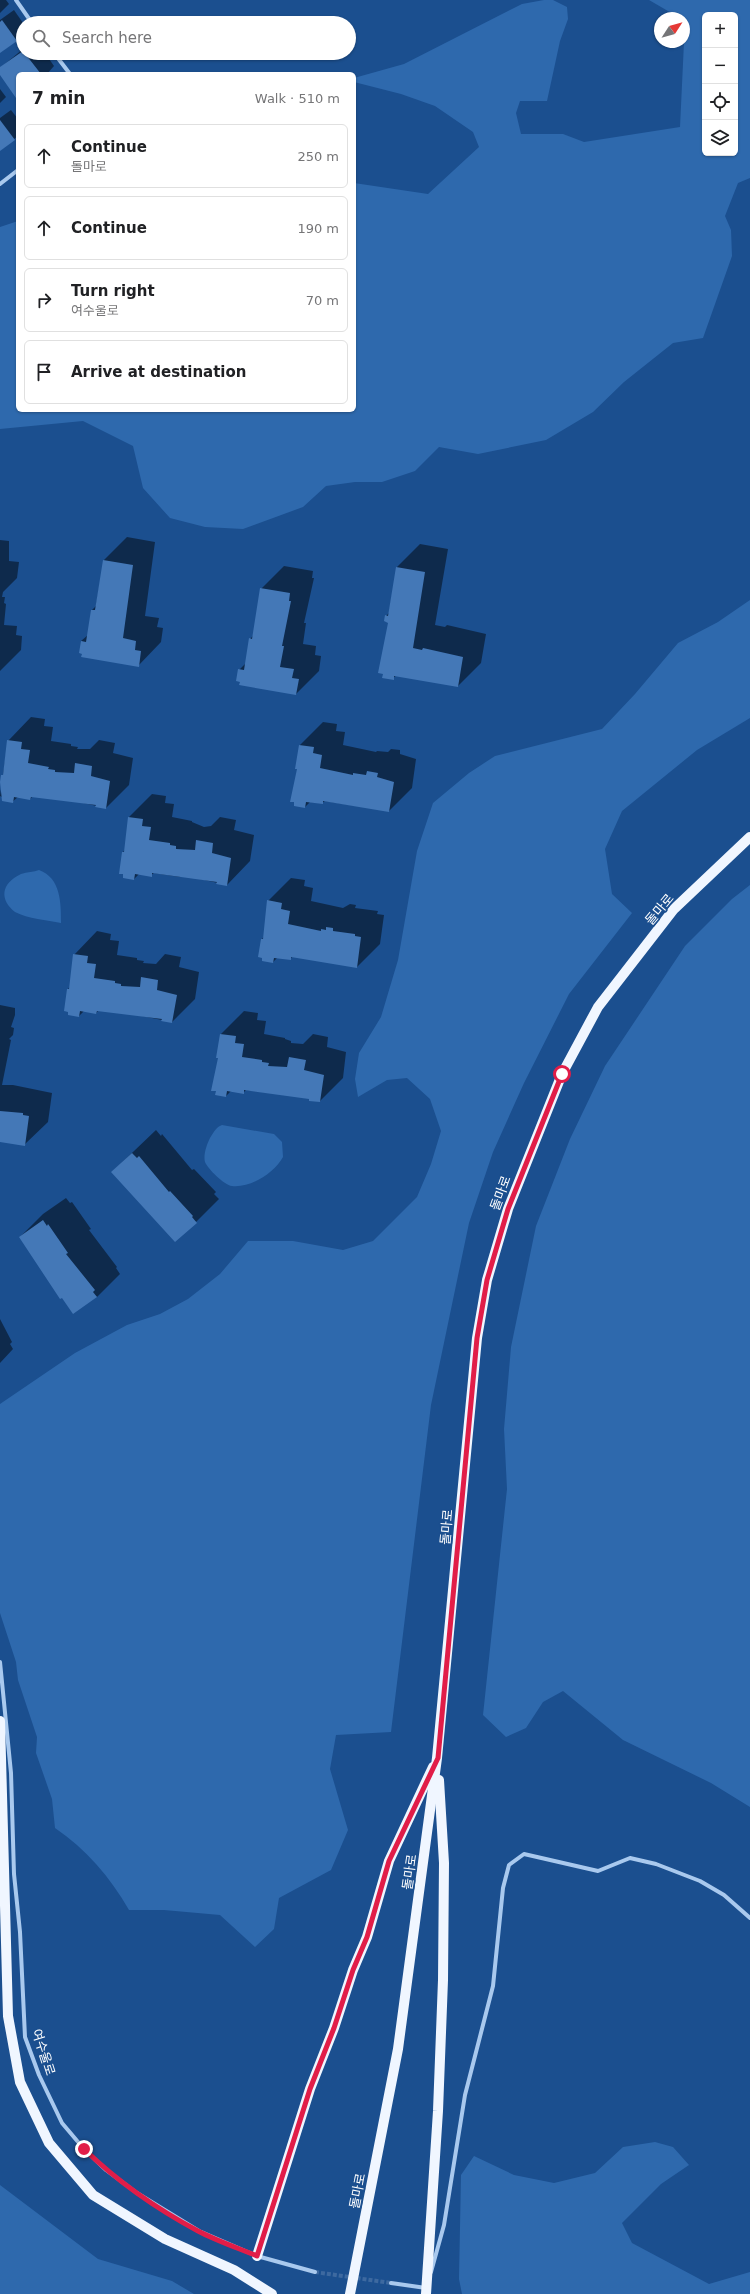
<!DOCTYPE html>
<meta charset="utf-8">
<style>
:root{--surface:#fff;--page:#f6f6f6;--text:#202124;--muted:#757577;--line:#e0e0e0}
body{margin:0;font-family:"DejaVu Sans","Noto Sans KR",sans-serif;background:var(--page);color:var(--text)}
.controls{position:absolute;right:12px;top:12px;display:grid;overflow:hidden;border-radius:6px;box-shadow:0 1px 3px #0004}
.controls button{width:36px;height:36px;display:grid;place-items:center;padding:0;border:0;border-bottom:1px solid var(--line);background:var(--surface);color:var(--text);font:20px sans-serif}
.compass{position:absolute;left:654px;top:12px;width:36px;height:36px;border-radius:50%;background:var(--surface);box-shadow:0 1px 3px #0004;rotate:54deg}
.stop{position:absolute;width:12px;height:12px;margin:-9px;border:3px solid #e11d48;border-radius:50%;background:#fff}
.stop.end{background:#e11d48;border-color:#fff;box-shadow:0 1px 4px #0008}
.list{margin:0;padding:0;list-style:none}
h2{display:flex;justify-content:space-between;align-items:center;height:52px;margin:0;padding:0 16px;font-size:17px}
h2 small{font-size:13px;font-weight:400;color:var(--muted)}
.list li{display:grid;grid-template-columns:26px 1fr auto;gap:12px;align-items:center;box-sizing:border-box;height:64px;margin:0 8px 8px;padding:0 8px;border:1px solid var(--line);border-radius:6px}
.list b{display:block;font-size:15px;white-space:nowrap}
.list p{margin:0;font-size:13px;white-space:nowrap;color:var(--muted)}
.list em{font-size:13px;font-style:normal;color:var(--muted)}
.icon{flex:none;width:22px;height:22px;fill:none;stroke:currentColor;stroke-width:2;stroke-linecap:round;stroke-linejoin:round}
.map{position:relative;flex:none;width:750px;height:2294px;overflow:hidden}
.search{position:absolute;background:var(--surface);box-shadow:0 1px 3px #0004;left:16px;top:16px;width:340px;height:44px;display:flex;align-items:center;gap:10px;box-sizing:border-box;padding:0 14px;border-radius:22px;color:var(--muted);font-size:15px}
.panel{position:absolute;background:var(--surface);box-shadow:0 1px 3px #0004;left:16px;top:72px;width:340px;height:340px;border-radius:6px}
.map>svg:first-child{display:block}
</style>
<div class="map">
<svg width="750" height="2294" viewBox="0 0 750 2294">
<rect width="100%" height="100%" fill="#1b4f8f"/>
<g fill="#2e69ad" fill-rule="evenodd">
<path d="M544,0H553L567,7L568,19L560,41L547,101H520L516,113L521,134H563L584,142L680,127L685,21L684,18H680L649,0H750V178L738,183L725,216L731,230L732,256L703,338L673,343L624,382L593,412L546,440L478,454L439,447L415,471L382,482H355L326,486L303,507L243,529L205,527L170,518L143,488L133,446L83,421L0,429V227L18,221V410H354V183L428,194L479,147L473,132L435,106L401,94L354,82V78L404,64L522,4ZM705,15H735V153H705Z"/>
<path d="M750,600V718L697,750L622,811L605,849L612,894L632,913L569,994L524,1083L493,1152L469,1223L431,1405L391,1732L336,1735L330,1769L348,1830L331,1870L279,1898L274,1929L255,1947L220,1915L164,1910H129C110,1877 86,1849 55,1828L52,1799L36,1753L37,1737L18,1680L16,1662L0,1613V1404L75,1353L127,1325L160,1314L188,1299L220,1274L248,1241H293L343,1250L373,1241L417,1197L431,1164L441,1131L430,1099L407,1078L387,1080L358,1097L355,1079L359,1053L381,1017L398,960L417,851L433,803L469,773L495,756L602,729L635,694L678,643L718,622Z"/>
<path d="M39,870C61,878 61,903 61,923C47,920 28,919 15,912C0,900 0,884 21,874C27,872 34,872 39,870Z"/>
<path d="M750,885V1807L711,1783L623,1740L563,1691L543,1702L526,1728L506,1737L483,1715L507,1489L504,1429L511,1347L536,1226L570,1139L605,1066L685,946L732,899Z"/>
<path d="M222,1125L274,1134L282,1142L283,1157C274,1173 251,1188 232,1186C224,1185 208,1169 205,1162C203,1155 207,1144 210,1138C214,1132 216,1127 222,1125Z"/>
<path d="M655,2142L673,2147L689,2165L661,2184L622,2223L632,2243L709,2284L750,2272V2294H462L459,2279L461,2175L474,2156L514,2175L554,2183L595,2173L623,2147Z"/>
<path d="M0,2185L98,2259L172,2281L194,2294H0Z"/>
</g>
<g fill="#0007">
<path d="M0,0H6L9,4L0,13Z"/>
<path d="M14,10L23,23V33L0,51V20Z"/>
<path d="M23,49V53H45L54,66L47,74H18V95L0,73V68Z"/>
<path d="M0,89L6,97L0,103Z"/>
<path d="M11,110L18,119V136L0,150V118Z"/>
<path d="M127,537L155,542L145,616L159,618L157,627L163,628L161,642L138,666L81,641L88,635L92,610L96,606L104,560Z"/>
<path d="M0,540L9,541V561L19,562L17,578L3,592L2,597H5L4,603L6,604L4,625L17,626L16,635L22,636L21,650L0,671Z"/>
<path d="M420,544L448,549L435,625L445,627L447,625L486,634L481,663L458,686L397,675L393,678L390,623L386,616L389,613L397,567Z"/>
<path d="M284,566L313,571L312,578H314L304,623H306L303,644L316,646L315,655L321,656L319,671L296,694L239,670L246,663L250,639L254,635L261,589Z"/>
<path d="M31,717L45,719L44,726L53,727L51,741L71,744V746L78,747L77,749H90L99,740L115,743L113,753L133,758L129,785L106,808L61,798L33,796L30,799L18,797L12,802L0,796L8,741Z"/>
<path d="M323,722L337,724L336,731L345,732L343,745L376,752L377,751L388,752L391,749L400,750V754L416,759L412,788L389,811L325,801L322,803L310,802L305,807L298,768H296L300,745Z"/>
<path d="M152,794L166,796L165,803L174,804L172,817L192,821V822L204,827L211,826L220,817L236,820L234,830L254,835L250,861L227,885L182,875L180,877L154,873L151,875L139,874L134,879L123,852L125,850L129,817Z"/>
<path d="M291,878L305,880L304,886L313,888L311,901L343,908L350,904L356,905L355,908L378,911L377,914L384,915L380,944L357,967L293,956L290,959L278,957L273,962L262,939L264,937L268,901Z"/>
<path d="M97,931L111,934L110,940L119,941L117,955L137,958V960L144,961L143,963L156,964L165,954L181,957L179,967L199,972L195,999L172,1022L127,1013L99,1010L96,1013L84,1011L79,1016L68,989L70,987L74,955Z"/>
<path d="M0,1005L15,1008V1015L11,1027L14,1028L13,1035L9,1039L11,1040L2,1085H13L52,1093L48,1122L24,1145L0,1141Z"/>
<path d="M244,1011L258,1013L257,1020L266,1021L264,1034L285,1038V1039L291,1041V1043L303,1044L313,1034L328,1037L327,1047L346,1052L343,1078L320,1101L311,1098L246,1090L244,1092L231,1091L226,1096L220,1057L221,1034Z"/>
<path d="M156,1130L161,1136L162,1134L192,1170L194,1169L216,1192L214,1194L219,1199L196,1222L112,1172Z"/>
<path d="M66,1198L70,1203L72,1202L91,1229L89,1230L117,1267L116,1268L120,1274L97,1297L20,1237L43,1214Z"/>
<path d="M0,1319L12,1342L10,1344L13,1349L0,1363Z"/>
</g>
<g fill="#4478b7">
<path d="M2,20L17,41L0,53V22Z"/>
<path d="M23,51L41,74H18V96L16,98L0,75V67Z"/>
<path d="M0,120L15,140L0,151Z"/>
<path d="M103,560L133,565L123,638L136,641L135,650L141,651L139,667L81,657L82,654L79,653L81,641L86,642L91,610H95Z"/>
<path d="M396,567L425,572L413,648L422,650L423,648L463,657L458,687L394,676V680L382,678L383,674L378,673L388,623L384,621L385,615L388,616Z"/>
<path d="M260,588L290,593L289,601H291L282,646H284L280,667L294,669L292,678L299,679L296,695L239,685L240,682L236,681L238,669L244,670L249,638L252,639Z"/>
<path d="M7,740L22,742L21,749L30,750L28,763L49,767L48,769L55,770V772L74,773L75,763L92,766L91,776L110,781L106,809L95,807L96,805L31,797L30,800L14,797L13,803L2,801L0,782L1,775H3Z"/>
<path d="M299,745L314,747L313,753L322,755L320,768L353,775V773L366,775L367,771L378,773L377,777L394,782L389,812L323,801V804L306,802L305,808L294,806V802H290L297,769H295Z"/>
<path d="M128,817L143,819L142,826L151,827L149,840L170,843V845L176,846V849L195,850L196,840L213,843L212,853L231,858L227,886L216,884L217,882L152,873V877L135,874L134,880L123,878V874H119L122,852H124Z"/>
<path d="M267,900L282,903L281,909L290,911L288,924L321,931V929L326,930V927L333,928V931L355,934V936L361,937L357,968L291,957V960L274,958L273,963L262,961V958L258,957L261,939H263Z"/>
<path d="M73,954L88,956L87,963L96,964L94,978L115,981V983L121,984V986L140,987L141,977L158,980L157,990L177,995L172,1023L161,1021L162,1019L97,1011L96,1014L80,1011L79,1017L68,1015V1012L64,1011L67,989H69Z"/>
<path d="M220,1034L236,1036L235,1043L244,1044L242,1057L262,1060V1062L269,1063L268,1066L287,1067L289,1057L306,1060L304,1070L324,1075L320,1102L309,1101V1099L244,1090V1094L227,1091L226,1097L215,1095L216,1091H211L218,1058H216Z"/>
<path d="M0,1111L23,1113V1115L29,1116L25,1146L0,1142Z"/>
<path d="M132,1153L137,1158L139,1156L169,1192L170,1191L193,1216L192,1217L197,1223L175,1242L111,1172Z"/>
<path d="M43,1220L47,1226L48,1224L68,1253L66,1254L95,1290L93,1292L97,1297L73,1314L62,1298L60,1299L19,1237Z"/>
</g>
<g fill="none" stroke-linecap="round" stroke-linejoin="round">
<path stroke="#3d69a0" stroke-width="4" stroke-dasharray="4 2" stroke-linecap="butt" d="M315,2272L391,2283"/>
<g stroke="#a9c9ee" stroke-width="4">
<path d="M16,0L32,23"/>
<path d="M54,53L70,74"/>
<path d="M0,184L18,170"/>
<path d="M0,1662L11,1773L14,1874L20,1932L25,2037L39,2075L62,2123L84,2149L106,2170L137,2193L199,2231L257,2256L315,2272"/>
<path d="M431,2272L444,2225L465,2095L493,1986L503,1888L509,1865L524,1854L598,1871L630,1858L656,1864L700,1881L724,1895L750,1918"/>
<path d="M391,2283L426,2288"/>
</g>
<g stroke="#f0f6ff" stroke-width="10">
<path d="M0,1721L8,2016L20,2082L49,2143L93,2195L165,2239L234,2270L272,2294"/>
<path d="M257,2256L310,2089L334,2028L353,1970L367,1937L389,1861L433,1767"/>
<path d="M350,2294L398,2049L437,1758L477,1338L487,1280L508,1209L562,1074L598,1007L674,909L750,837"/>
<path d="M426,2294L438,2111L443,1980L444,1863L439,1780"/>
</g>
</g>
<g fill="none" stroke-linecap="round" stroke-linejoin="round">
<path stroke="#e11d48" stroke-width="5" d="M84,2149C117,2181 157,2209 198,2231C217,2241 238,2248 257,2256L310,2089L334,2028L353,1970L367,1937L389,1861L438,1758L477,1338L487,1280L508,1209L562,1074"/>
</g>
<g text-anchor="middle" stroke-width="3.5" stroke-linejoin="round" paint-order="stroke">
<g font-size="13" fill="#fff" stroke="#1b4f8f">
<text transform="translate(659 909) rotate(-50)" y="5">돌마로</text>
<text transform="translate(500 1193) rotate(-70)" y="5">돌마로</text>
<text transform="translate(446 1527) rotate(-85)" y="5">돌마로</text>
<text transform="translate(409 1872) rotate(-82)" y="5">돌마로</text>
<text transform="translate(44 2052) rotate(72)" y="5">여수울로</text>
<text transform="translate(357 2191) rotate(-79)" y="5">돌마로</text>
</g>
</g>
</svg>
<div class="controls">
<button>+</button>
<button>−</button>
<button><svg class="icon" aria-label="locate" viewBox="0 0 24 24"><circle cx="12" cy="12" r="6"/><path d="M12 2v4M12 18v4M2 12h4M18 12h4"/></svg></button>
<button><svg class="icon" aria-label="layers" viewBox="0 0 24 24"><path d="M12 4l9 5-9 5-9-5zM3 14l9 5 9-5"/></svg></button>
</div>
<svg class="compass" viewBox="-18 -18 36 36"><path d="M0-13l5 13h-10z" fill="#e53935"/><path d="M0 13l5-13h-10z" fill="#757577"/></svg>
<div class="stop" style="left:562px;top:1074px"></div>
<div class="stop end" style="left:84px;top:2149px"></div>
<div class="search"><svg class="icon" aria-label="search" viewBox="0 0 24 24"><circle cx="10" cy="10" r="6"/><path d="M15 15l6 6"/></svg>Search here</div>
<section class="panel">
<h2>7 min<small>Walk · 510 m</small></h2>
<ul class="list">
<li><svg class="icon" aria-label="ahead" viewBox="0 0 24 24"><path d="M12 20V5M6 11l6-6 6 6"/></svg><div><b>Continue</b><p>돌마로</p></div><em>250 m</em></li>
<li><svg class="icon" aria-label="ahead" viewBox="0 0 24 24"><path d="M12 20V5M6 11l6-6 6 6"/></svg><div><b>Continue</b></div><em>190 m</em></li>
<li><svg class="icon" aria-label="right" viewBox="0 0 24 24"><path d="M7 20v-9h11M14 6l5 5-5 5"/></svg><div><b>Turn right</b><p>여수울로</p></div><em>70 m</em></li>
<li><svg class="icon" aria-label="arrive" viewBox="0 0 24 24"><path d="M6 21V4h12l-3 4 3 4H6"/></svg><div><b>Arrive at destination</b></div></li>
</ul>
</section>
</div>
